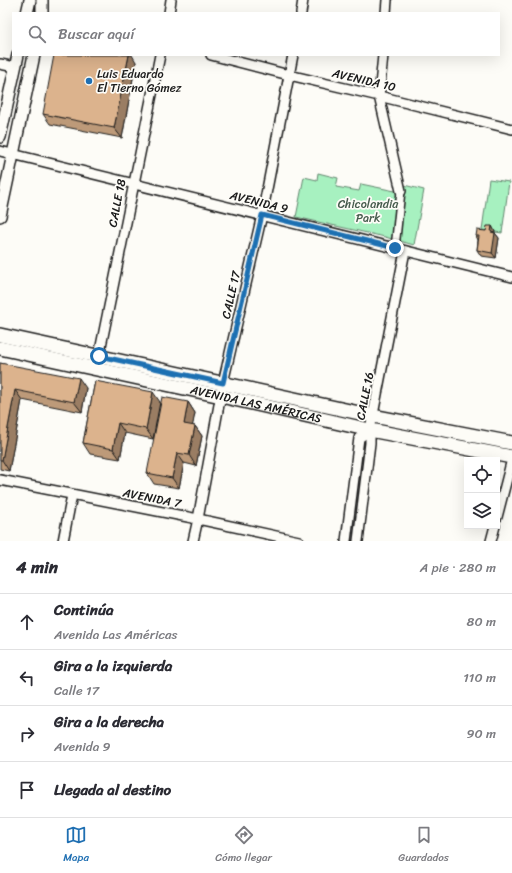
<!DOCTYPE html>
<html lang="es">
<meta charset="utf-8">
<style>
:root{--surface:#fff;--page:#f7f7f7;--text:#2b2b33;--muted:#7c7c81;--line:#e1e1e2;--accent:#1f6fb2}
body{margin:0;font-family:Sriracha,sans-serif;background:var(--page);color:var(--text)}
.controls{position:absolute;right:12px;bottom:12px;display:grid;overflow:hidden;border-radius:0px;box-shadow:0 4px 16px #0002}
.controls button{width:36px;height:36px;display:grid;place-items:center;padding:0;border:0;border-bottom:1px solid var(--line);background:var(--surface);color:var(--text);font:20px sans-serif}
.stop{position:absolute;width:12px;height:12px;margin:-9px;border:3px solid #1f6fb2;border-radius:50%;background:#fff}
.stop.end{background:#1f6fb2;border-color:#fff;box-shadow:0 1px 4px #0008}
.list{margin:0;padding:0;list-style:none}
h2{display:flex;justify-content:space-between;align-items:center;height:52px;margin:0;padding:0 16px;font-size:17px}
h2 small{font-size:13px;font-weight:400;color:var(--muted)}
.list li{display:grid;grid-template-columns:26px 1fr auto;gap:12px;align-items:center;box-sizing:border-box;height:56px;padding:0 16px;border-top:1px solid var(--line)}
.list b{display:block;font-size:15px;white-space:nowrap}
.list p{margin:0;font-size:13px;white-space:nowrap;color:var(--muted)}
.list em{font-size:13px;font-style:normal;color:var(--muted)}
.icon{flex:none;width:22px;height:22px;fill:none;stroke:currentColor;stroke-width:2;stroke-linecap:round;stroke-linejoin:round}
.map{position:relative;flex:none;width:512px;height:541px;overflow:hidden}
.search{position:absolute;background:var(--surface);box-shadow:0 4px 16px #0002;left:12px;right:12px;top:12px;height:44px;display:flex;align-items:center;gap:10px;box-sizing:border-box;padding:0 14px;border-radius:0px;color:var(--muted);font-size:15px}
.sheet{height:276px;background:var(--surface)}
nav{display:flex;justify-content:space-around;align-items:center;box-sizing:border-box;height:56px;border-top:1px solid var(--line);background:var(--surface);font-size:11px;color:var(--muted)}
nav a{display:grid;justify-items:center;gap:2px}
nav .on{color:var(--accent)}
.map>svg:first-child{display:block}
</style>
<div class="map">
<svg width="512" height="541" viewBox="0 0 512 541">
<rect width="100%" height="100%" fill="#fdfcf7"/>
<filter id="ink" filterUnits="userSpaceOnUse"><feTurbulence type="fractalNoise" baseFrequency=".025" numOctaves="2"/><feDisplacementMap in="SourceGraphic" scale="8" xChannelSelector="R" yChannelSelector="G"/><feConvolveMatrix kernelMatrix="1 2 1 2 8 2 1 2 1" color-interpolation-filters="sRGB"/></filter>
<g filter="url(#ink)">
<g fill="#a7f1c0" stroke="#62866e">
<path d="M318,173L338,178L336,187L359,191L361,184L395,191L404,185L424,190L414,245L385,237L296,217L304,177L317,180Z"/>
<path d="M489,179L509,182L502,233L482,230Z"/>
</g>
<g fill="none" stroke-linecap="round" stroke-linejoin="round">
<g stroke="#1c1c1c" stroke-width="10">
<path id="pedestrian" d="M395,248L401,191"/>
</g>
<g stroke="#1c1c1c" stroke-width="12">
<g id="minor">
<path d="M169,13L171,0"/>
<path d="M301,13L303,0"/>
<path d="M386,13L387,0"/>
<path d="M211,55L289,75L379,96L512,129"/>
<path d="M383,55L379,96L401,191"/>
<path d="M0,64L15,67"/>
<path d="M0,151L512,277"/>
<path d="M99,356L160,55"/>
<path d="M0,480L198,519L299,541"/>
<path d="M497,517L512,459"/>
<path d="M63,541L72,495"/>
<path d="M193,541L198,519L223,383L262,215L293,55"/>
<path d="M346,541L359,438L370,430L405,251"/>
<path d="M358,541L370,443V430"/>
<path d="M491,541L495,526"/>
</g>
</g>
<g stroke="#1c1c1c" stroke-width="14">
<g id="tertiary">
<path d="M42,0V13"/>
<path d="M27,13L30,0"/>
<path d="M0,137L18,55"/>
<path d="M0,216L34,55"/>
</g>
</g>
<g stroke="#1c1c1c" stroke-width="16">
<g id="secondary">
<path d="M0,335L373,416L512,443"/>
<path id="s1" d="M0,348L221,396L370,430L512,457"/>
</g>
</g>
<use href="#pedestrian" stroke="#fdfcf7" stroke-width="7"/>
<use href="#minor" stroke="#fdfcf7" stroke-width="9"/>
<use href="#tertiary" stroke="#fdfcf7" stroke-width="11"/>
<use href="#secondary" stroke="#fdfcf7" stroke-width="13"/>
</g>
<g fill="#bd9a79" stroke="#1c1c1c">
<path d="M136,62L122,138L50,124L43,114Z"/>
<path d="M492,226L495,232V233L499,238L496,258L481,256L477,250L478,240L476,236L486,231Z"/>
<path d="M0,363L86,388L82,412L22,400L9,471L0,469Z"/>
<path d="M95,381L160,402L153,439L125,433L120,459L90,454L83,443Z"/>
<path d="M188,402L195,413L192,426H195L202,436L196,466L184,463L179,488L154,484L147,473Z"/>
</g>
<g fill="#9a7d63" stroke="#1c1c1c">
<path d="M129,55H132L136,62L122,138L114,128Z"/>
<path d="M492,226L495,232V233L499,238L496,258L492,253L491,232Z"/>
<path d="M79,378L86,388L82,412L74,402Z"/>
<path d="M15,390L22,400L9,471L2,460Z"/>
<path d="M153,392L160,402L153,439L146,429Z"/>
<path d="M188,402L195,413L191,434L184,424Z"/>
<path d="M118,423L125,433L120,459L113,449Z"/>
<path d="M195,426L202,436L196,466L189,455Z"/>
<path d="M177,453L184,463L179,488L172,478Z"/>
</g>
<g fill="#dcb38d" stroke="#1c1c1c">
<path d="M54,55H129L114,128L43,114Z"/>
<path d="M487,226H492L491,232L495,233L492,253L477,250L479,236H476L477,230L486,231Z"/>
<path d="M0,363L79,378L74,402L15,390L2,460H0Z"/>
<path d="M95,381L153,392L146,429L118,423L113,449L83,443Z"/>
<path d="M162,397L188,402L184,424L195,426L189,455L177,453L172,478L147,473Z"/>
</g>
</g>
<g fill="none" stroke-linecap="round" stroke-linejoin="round" filter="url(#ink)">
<path stroke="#1f6fb2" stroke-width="5" d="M99,356L223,383L262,215L395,248"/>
</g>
<circle fill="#1f6fb2" stroke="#fdfcf7" stroke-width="1.5" cx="89" cy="81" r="4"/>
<g text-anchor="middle" stroke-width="3.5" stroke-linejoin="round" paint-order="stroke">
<g font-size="12" fill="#1c1c1c" stroke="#fdfcf7" text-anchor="start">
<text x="97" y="78">Luis Eduardo<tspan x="97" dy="14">El Tierno Gómez</tspan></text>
</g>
<g font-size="12" fill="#1c1c1c" stroke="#fdfcf7">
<text transform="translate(364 80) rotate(13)" y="4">AVENIDA 10</text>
<text transform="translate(259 202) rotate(14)" y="4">AVENIDA 9</text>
<text transform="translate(117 203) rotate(-79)" y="4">CALLE 18</text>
<text transform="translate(231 295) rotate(-77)" y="4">CALLE 17</text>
<text transform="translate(365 396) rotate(-79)" y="4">CALLE 16</text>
<text dy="4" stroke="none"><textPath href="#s1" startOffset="262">AVENIDA LAS AMÉRICAS</textPath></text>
<text transform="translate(152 498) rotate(11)" y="4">AVENIDA 7</text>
</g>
<g font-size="12" fill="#465c4d" stroke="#fdfcf7">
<text x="368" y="208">Chicolandia<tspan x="368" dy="14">Park</tspan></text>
</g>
</g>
</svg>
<div class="controls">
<button><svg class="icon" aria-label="locate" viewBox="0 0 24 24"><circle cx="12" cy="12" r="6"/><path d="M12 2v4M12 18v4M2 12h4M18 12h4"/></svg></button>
<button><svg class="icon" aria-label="layers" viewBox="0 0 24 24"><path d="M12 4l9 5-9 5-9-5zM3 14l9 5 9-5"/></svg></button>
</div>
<div class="stop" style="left:99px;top:356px"></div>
<div class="stop end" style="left:395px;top:248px"></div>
<div class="search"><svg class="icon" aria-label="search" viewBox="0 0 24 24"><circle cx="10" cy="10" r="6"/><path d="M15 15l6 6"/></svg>Buscar aquí</div>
</div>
<section class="sheet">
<h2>4 min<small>A pie · 280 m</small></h2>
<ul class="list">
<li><svg class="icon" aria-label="ahead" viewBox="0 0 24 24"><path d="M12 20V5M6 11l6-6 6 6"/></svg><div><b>Continúa</b><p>Avenida Las Américas</p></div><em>80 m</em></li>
<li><svg class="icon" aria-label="left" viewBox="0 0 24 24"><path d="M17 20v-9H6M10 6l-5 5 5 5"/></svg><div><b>Gira a la izquierda</b><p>Calle 17</p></div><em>110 m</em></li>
<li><svg class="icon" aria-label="right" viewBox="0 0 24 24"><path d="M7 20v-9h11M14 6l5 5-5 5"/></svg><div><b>Gira a la derecha</b><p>Avenida 9</p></div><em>90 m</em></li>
<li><svg class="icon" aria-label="arrive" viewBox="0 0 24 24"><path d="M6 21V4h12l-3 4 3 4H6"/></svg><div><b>Llegada al destino</b></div></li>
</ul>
</section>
<nav>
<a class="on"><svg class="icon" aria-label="map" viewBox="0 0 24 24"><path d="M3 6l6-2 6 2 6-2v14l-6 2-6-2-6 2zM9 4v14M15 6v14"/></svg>Mapa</a>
<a><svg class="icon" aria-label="directions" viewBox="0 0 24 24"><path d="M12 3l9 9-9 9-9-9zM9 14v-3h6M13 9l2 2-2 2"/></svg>Cómo llegar</a>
<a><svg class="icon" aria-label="saved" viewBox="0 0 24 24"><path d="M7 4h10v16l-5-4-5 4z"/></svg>Guardados</a>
</nav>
